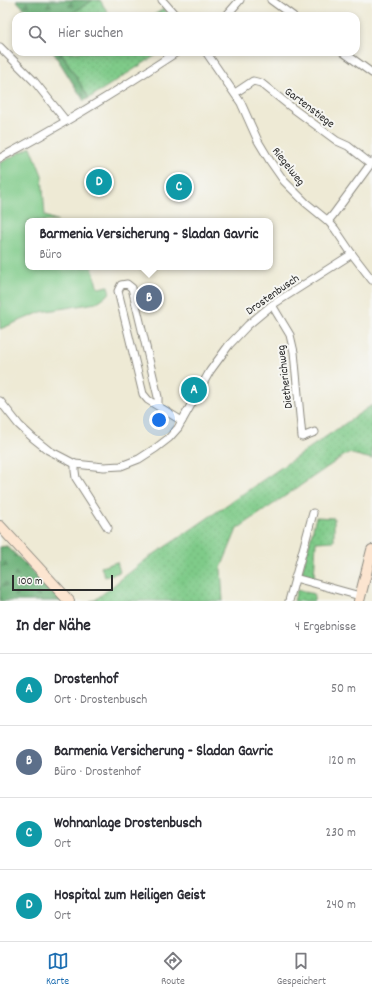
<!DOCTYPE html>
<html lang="de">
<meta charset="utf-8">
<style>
:root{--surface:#fff;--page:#f7f7f7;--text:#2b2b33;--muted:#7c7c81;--line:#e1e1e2;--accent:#1f6fb2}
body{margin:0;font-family:Dekko,sans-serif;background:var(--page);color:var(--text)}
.scale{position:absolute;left:12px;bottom:10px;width:101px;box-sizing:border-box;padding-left:4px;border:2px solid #2b2b2b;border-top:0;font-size:11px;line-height:14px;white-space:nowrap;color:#2b2b2b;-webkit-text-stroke:3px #f6f6f2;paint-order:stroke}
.you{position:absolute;left:159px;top:420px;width:14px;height:14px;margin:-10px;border:3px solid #fff;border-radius:50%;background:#1a73e8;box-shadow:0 0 0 6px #1a73e833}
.badge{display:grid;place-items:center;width:26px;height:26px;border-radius:50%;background:var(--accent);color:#fff;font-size:13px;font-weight:700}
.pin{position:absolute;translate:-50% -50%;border:2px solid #fff;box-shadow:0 1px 4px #0006}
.popup{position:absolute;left:25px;top:218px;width:248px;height:52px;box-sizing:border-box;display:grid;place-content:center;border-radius:8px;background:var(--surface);filter:drop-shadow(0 1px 3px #0005);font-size:13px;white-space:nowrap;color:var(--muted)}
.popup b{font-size:15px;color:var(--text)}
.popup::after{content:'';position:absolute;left:50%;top:100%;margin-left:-8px;border:8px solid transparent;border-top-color:var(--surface)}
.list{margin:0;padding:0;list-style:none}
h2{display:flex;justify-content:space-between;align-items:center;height:52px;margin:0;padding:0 16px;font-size:17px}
h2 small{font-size:13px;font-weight:400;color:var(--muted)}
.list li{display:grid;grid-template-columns:26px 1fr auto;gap:12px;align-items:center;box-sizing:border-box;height:72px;padding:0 16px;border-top:1px solid var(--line)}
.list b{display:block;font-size:15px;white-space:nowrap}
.list p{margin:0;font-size:13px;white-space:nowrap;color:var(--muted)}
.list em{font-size:13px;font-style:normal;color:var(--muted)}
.icon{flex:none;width:22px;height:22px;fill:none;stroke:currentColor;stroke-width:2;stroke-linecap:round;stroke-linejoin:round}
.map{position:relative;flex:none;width:372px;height:601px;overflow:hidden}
.search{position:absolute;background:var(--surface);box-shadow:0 2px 6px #0003;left:12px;right:12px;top:12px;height:44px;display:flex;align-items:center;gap:10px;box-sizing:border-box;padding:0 14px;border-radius:12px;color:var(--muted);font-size:15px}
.sheet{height:340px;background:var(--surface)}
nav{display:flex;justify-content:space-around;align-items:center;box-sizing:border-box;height:56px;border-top:1px solid var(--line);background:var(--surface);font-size:11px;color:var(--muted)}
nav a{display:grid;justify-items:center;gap:2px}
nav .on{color:var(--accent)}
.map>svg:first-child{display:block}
</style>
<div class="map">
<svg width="372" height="601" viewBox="0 0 372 601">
<defs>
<pattern id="grass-dots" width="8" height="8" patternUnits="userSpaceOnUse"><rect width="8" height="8" fill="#7fcb89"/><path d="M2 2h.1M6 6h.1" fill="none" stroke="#6eae76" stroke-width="1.8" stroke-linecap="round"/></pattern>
<pattern id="forest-firs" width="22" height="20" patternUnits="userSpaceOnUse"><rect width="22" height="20" fill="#67af75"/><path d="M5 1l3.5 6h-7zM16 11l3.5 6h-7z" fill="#558f60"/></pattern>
</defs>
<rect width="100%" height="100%" fill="#f6f6f2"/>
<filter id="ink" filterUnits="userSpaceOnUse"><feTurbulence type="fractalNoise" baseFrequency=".025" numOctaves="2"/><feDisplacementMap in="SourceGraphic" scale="8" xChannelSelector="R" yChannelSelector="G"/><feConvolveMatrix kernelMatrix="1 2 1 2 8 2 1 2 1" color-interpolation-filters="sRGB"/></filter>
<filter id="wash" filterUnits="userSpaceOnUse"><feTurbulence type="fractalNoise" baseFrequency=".012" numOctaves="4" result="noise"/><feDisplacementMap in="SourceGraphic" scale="16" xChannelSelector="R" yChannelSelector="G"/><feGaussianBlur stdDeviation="0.9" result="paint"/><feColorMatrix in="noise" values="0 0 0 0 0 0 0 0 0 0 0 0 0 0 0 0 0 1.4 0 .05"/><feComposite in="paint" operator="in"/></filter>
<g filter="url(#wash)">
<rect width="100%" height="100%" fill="#eeead5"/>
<g fill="url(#grass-dots)" stroke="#557b5a">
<path d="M93,0H100L110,16H68Z"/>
<path d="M164,9L170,16H152Z"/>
<path d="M61,52H161L89,98Z"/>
<path d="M372,405V459L348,453L237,529L221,568L223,601H90L95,600L148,558L180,537Z"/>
<path d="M316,517L334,518V541L316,542L314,579L303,576L302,572Z"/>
<path d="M297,590L314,594V601H294Z"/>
</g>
<g fill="url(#forest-firs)" stroke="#496d50">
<path d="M16,0H93L68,16H31Z"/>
<path d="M53,52H61L89,98L84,101Z"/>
<path d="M7,546L63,601H0V547Z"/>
</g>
<g fill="#7fcb89" stroke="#557b5a">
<path d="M31,147L42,175L45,216L58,221H28V267H92L97,286L99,288L108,286L110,293L96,303L41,312L0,329V163Z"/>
<path d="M117,562L120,572L105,577L101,567Z"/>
</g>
</g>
<g filter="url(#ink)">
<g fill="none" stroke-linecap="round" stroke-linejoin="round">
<g stroke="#8c8a80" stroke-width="9">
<g id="street">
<path d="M162,0L176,16"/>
<path d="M271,0L293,16"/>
<path d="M226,16L240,0"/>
<path d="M0,47L34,81L66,121"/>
<path d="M206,52L241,103L258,141L270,161L284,181L306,203L328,221L335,229L352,254L372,280"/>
<path d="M343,52L372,73"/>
<path d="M235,93L253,81L261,83L291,107L337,141L348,146L371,164"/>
<path d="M0,158C61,126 119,90 177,52"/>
<path d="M328,221L333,215L372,162"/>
<path d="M272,305L290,335L294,352L302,437L315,432"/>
<path d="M0,401L19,425L33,438L48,450L75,464L104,467L121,466L139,459L156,448L169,438L178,428L210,371L229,345L248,325L272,305L352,254"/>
<path d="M158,406V397L132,288L127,284L121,285L118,291L143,394L148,400L182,421"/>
<path d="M75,464V471L76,478L108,528"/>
<path d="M295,578L360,596"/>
<path d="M289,601L313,513"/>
</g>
</g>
<g stroke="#8c8a80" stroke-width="12">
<g id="secondary">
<path d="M0,526L69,601"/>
<path d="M359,601L372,550"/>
</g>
</g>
<use href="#street" stroke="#fff" stroke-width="7"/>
<use href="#secondary" stroke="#fce5d0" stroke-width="10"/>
</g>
</g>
<g text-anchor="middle" stroke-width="4" stroke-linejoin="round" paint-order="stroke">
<g font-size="12" fill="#2b2b2b" stroke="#f6f6f2">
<text transform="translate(310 107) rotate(37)" y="4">Gartenstiege</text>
<text transform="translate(289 166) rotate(52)" y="4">Riegelweg</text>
<text transform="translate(272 294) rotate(-35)" y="4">Drostenbusch</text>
<text transform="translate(284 377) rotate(-97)" y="4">Dietherichweg</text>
</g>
</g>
</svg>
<div class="scale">100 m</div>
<div class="you"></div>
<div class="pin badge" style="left:194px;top:390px;background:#0f9aa8">A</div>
<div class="pin badge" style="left:149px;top:298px;background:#5c6f8a">B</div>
<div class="popup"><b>Barmenia Versicherung - Sladan Gavric</b>Büro</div>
<div class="pin badge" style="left:179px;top:187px;background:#0f9aa8">C</div>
<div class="pin badge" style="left:99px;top:182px;background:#0f9aa8">D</div>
<div class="search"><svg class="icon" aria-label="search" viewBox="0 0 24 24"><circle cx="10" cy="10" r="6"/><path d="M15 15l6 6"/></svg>Hier suchen</div>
</div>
<section class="sheet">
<h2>In der Nähe<small>4 Ergebnisse</small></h2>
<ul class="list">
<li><span class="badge" style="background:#0f9aa8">A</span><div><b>Drostenhof</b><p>Ort · Drostenbusch</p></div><em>50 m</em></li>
<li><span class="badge" style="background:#5c6f8a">B</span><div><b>Barmenia Versicherung - Sladan Gavric</b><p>Büro · Drostenhof</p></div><em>120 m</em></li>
<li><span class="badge" style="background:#0f9aa8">C</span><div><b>Wohnanlage Drostenbusch</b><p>Ort</p></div><em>230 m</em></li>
<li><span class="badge" style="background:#0f9aa8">D</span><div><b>Hospital zum Heiligen Geist</b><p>Ort</p></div><em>240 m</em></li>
</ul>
</section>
<nav>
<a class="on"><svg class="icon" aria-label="map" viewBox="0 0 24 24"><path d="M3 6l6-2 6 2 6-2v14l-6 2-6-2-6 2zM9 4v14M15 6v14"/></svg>Karte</a>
<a><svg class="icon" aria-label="directions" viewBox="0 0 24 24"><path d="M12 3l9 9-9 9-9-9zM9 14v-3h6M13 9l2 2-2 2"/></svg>Route</a>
<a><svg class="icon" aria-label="saved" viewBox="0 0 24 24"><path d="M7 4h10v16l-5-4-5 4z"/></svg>Gespeichert</a>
</nav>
